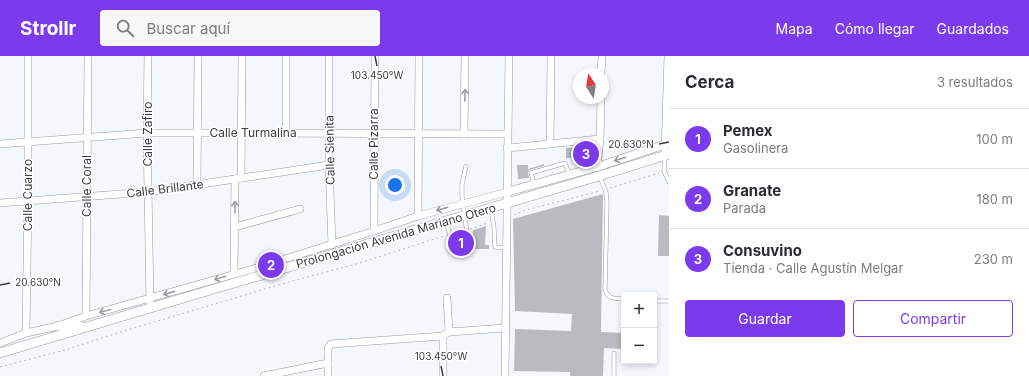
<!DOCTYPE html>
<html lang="es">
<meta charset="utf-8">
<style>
:root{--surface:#fff;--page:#f7f7f7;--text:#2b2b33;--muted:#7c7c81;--line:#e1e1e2;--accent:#7c3aed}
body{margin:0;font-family:Inter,sans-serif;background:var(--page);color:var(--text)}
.controls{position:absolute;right:12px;bottom:12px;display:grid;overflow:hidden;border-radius:4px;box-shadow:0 2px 6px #0003}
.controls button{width:36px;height:36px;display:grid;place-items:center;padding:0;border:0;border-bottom:1px solid var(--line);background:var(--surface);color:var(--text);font:20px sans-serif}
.compass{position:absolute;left:573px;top:12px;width:36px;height:36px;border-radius:50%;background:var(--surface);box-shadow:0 2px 6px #0003;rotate:348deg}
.you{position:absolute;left:395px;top:129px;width:14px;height:14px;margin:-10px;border:3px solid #fff;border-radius:50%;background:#1a73e8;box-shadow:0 0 0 6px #1a73e833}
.badge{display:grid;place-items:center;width:26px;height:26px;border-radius:50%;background:var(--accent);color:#fff;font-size:13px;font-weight:700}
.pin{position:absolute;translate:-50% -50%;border:2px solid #fff;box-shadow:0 1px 4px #0006}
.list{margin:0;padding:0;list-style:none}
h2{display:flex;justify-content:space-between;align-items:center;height:52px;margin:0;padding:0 16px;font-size:17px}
h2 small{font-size:13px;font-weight:400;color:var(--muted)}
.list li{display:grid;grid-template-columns:26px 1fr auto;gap:12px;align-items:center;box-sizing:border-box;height:60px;padding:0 16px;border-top:1px solid var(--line)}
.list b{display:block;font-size:15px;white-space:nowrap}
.list p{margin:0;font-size:13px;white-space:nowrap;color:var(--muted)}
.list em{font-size:13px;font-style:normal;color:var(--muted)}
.actions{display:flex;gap:8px;padding:12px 16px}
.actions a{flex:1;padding:9px 0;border:1px solid var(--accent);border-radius:4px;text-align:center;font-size:14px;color:var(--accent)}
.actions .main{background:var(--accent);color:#fff}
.icon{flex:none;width:22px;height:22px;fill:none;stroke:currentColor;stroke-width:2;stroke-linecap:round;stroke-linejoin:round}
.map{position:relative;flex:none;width:669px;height:320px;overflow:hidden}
header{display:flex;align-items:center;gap:24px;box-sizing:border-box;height:56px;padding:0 20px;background:var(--accent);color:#fff}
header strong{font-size:19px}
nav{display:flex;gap:22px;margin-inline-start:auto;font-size:14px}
.search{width:280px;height:36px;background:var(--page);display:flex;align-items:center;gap:10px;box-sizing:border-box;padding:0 14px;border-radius:4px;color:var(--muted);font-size:15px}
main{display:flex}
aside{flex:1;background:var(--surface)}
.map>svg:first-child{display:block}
</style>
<header>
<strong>Strollr</strong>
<div class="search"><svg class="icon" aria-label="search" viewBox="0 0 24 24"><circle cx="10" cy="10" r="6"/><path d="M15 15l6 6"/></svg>Buscar aquí</div>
<nav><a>Mapa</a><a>Cómo llegar</a><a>Guardados</a></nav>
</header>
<main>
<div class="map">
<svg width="669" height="320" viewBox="0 0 669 320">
<rect width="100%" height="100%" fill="#f4f7fc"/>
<g fill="#b9bbc1">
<path d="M594,89L593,106L578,109L576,102H566V92Z"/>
<path d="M544,108V110L529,114L528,117L529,122L518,123L517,109H528V113Z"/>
<path d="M603,138L601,276L624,277L623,293L604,292L603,320H570V316L514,315L515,273L571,275L572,258L515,255L513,163Z"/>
<path d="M659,159L669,160V200H658Z"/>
<path d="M486,170L485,189H489V193H474V188L472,189L471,180L473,179V174Z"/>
<path d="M464,182L465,190L457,192L455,184Z"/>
</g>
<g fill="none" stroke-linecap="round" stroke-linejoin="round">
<g stroke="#97989e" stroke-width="4.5">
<g id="service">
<path d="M665,101L664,115L669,126"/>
<path d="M600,121L606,136L607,147L605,234C609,244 615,242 624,243"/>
<path d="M534,128L531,117L565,107L569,118"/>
<path d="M491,153L494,171"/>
<path d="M446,166L455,196L469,192L462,140V128L466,110"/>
<path d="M494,173L495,191L506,192"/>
<path d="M654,245H669"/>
<path d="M614,320V297"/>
</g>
</g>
<g stroke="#97989e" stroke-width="8">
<g id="minor">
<path d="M148,0L147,77L150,246"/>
<path d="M286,0V77"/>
<path d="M329,0V109L332,189"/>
<path d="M601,18L602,0"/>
<path d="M464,78L465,0"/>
<path d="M0,88L147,77H241L507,78"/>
<path d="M550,88L551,0"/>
<path d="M507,92L600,83"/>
<path d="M665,99L668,0"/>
<path d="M597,111L600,83L601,42"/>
<path d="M241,122L242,0"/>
<path d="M197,129L198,0"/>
<path d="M0,147L148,136L329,109"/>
<path d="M418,160L419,0"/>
<path d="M235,171L300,153"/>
<path d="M374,175L375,0"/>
<path d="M234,218L235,123"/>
<path d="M447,242L449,276"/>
<path d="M86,260L88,0"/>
<path d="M26,277L28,145V0"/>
<path d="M443,280V320"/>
<path d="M0,287L26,277L58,270L86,260L253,213L374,175L418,160L507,136"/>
<path d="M264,320L328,307"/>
<path d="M328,320V292L331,288L443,280L449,276L505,272"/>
<path d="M505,320L509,0"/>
</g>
</g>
<g stroke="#97989e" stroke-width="9">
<path id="tertiary" d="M507,136L597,111L669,87"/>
</g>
<g stroke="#97989e" stroke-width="10">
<g id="secondary">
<path d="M58,270H80"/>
<path d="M0,297L190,240L599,120L669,98"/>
</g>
</g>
<g stroke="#b8babe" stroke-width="1" stroke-dasharray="2 3" stroke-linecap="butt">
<path d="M610,132L659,117"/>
<path d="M514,159L526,154L600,135"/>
<path d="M470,173L488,167"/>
<path d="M455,177L462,175"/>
<path d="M0,311L65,294L114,278L285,227L353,209L444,180"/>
</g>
<use href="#service" stroke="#fff" stroke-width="3.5"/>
<use href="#minor" stroke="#fff" stroke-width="7"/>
<use href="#tertiary" stroke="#fff" stroke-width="8"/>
<use href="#secondary" stroke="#fff" stroke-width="9"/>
</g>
<defs><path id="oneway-shaft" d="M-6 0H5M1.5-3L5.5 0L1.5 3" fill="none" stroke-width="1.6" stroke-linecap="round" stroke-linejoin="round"/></defs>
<g stroke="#9c9d9e">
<use href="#oneway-shaft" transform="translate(465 39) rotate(-89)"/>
<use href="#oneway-shaft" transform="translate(620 103) rotate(162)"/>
<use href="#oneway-shaft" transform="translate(235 151) rotate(-90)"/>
<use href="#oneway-shaft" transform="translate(442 153) rotate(164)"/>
<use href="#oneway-shaft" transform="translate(220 222) rotate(163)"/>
<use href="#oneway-shaft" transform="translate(169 237) rotate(164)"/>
<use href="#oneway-shaft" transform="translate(105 255) rotate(165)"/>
</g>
<path fill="none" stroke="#3a3b3d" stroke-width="1.5" d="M375,0L377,10M659,88L669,86M0,229L10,227M441,310L443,320"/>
<g text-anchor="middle" stroke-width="3" stroke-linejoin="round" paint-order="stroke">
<g font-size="12" fill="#3a3b3d" stroke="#fff">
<text x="253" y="81">Calle Turmalina</text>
<text transform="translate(148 78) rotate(-90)" y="4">Calle Zafiro</text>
<text transform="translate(374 88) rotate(-90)" y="4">Calle Pizarra</text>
<text transform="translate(330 94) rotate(-91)" y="4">Calle Sienita</text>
<text transform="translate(87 130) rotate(-90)" y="4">Calle Coral</text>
<text transform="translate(165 133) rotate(-7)" y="4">Calle Brillante</text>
<text transform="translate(28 139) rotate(-90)" y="4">Calle Cuarzo</text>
<text transform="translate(396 180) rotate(-16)" y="4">Prolongación Avenida Mariano Otero</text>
</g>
</g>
<g font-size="10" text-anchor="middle" fill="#3a3b3d" stroke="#fff" stroke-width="3" stroke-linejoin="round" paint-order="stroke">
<text x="377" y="23">103.450°W</text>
<text x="631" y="92">20.630°N</text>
<text x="38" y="230">20.630°N</text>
<text x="441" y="304">103.450°W</text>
</g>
</svg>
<div class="controls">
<button>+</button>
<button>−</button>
</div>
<svg class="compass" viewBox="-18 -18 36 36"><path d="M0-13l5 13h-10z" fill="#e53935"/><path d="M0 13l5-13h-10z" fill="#7c7c81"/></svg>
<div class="you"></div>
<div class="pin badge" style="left:461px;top:187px">1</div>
<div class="pin badge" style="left:271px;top:209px">2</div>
<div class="pin badge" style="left:586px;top:98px">3</div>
</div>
<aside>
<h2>Cerca<small>3 resultados</small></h2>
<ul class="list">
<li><span class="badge">1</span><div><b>Pemex</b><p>Gasolinera</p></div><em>100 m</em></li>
<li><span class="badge">2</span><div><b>Granate</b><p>Parada</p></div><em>180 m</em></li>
<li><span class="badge">3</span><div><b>Consuvino</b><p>Tienda · Calle Agustín Melgar</p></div><em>230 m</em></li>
</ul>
<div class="actions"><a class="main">Guardar</a><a>Compartir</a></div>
</aside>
</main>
